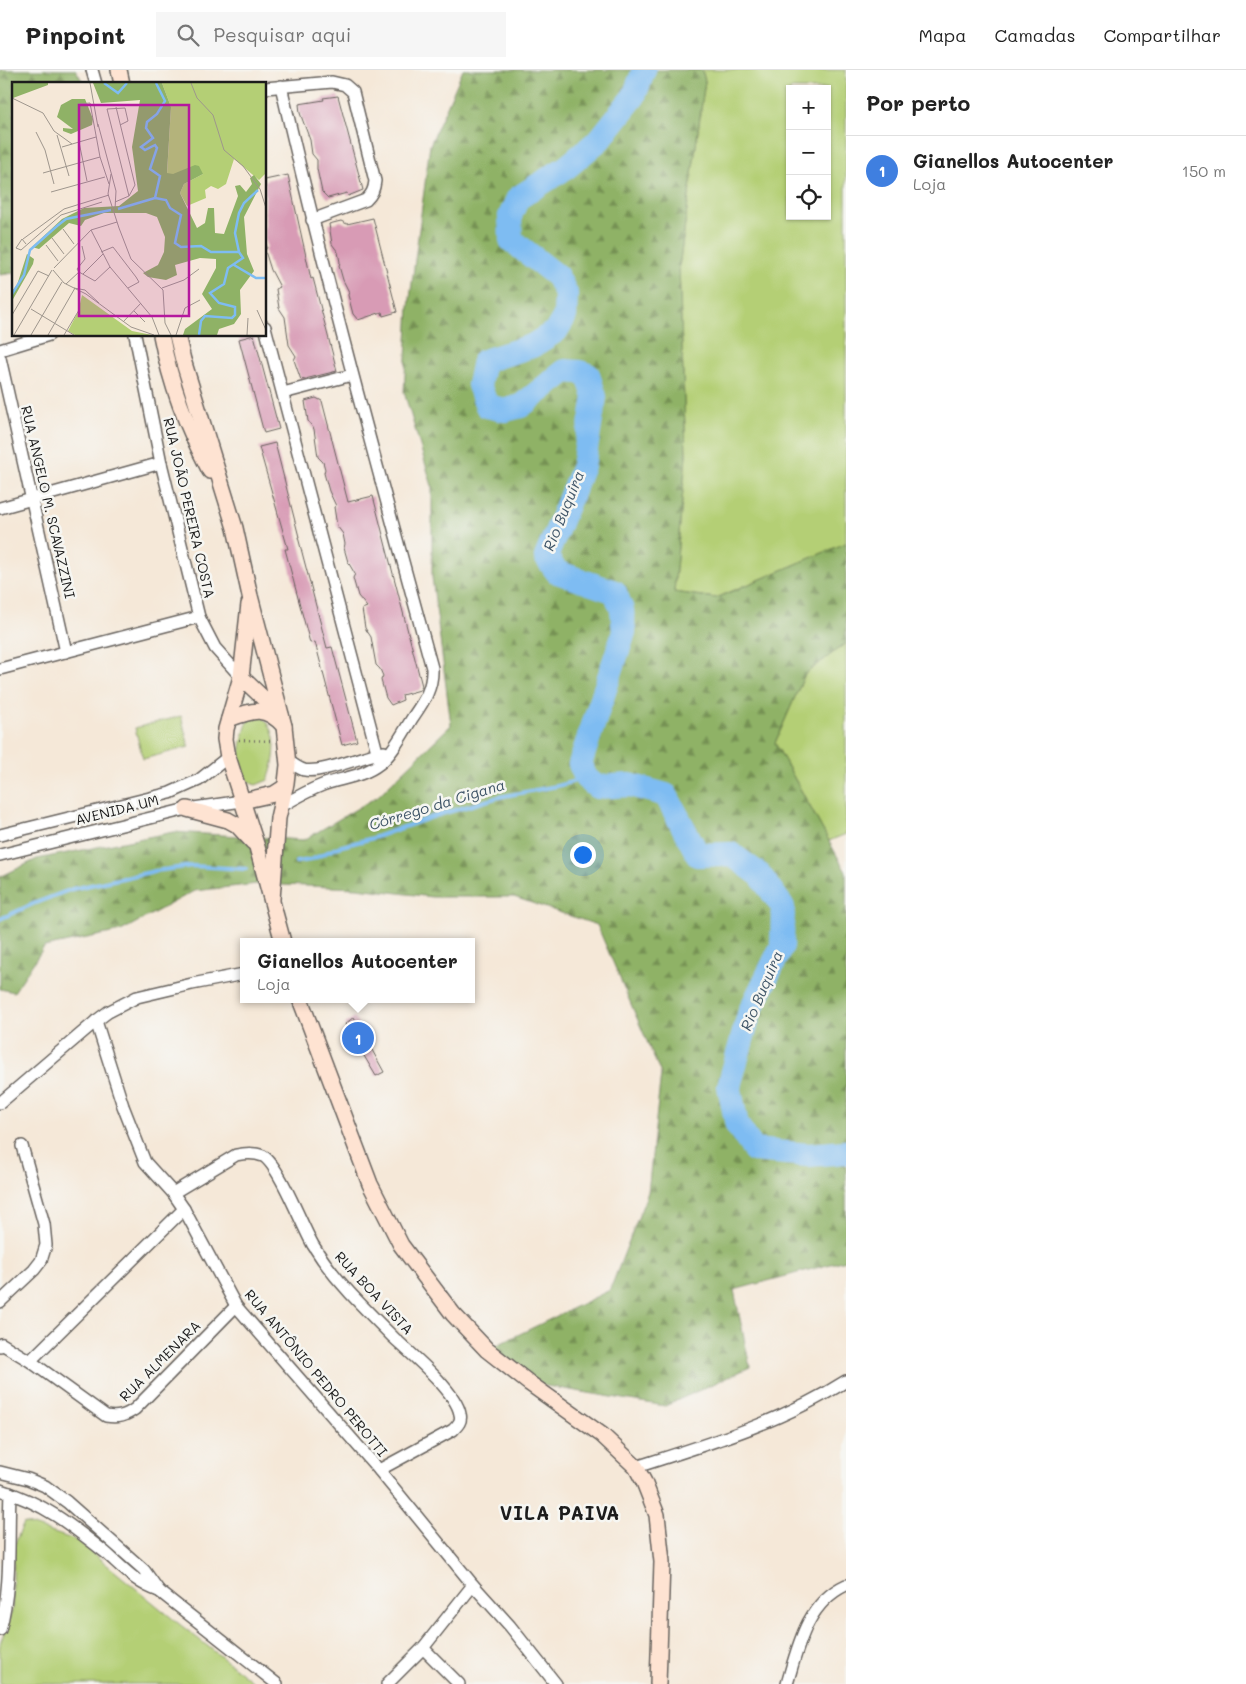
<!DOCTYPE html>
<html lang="pt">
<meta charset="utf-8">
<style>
:root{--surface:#fff;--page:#f6f6f6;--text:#222;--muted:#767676;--line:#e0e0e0;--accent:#111827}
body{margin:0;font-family:Mali,sans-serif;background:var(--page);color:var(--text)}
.controls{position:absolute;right:15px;top:15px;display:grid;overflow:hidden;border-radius:0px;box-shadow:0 1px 4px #0004}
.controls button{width:45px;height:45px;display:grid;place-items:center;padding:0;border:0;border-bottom:1px solid var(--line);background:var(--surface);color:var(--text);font:25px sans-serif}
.you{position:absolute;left:582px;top:784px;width:18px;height:18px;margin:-12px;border:4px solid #fff;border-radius:50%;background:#1a73e8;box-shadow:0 0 0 8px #1a73e833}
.badge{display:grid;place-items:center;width:32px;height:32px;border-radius:50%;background:var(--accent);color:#fff;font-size:16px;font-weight:700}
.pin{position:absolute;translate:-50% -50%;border:2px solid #fff;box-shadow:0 1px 5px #0006}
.popup{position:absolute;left:240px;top:868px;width:235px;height:65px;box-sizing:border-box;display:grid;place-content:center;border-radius:0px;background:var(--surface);filter:drop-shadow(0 1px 4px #0005);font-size:16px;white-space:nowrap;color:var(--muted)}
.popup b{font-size:19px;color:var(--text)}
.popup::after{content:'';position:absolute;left:50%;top:100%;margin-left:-10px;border:10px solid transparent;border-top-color:var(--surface)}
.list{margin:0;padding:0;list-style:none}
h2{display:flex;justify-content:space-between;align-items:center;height:65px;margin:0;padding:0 20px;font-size:21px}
h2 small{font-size:16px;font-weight:400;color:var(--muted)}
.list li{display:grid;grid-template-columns:32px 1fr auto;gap:15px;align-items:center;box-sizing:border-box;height:70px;padding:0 20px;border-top:1px solid var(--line)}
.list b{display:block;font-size:19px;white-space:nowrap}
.list p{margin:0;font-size:16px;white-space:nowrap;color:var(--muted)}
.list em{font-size:16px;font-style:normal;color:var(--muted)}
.icon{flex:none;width:28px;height:28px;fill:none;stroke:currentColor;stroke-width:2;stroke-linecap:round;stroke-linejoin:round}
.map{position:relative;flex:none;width:846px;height:1614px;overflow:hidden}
header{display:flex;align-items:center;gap:30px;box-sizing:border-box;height:70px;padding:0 25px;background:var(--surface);border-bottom:1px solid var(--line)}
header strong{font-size:24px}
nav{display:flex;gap:28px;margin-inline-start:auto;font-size:18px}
.search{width:350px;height:45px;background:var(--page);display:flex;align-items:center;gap:12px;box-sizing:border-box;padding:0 18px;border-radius:0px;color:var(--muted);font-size:19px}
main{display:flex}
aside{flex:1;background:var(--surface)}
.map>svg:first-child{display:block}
</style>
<header>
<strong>Pinpoint</strong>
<div class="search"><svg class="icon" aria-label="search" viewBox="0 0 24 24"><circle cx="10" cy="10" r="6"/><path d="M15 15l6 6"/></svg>Pesquisar aqui</div>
<nav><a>Mapa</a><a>Camadas</a><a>Compartilhar</a></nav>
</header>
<main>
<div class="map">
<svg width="846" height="1614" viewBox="0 0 846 1614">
<defs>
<pattern id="forest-firs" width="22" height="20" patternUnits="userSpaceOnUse" patternTransform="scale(1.25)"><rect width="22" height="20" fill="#8fb266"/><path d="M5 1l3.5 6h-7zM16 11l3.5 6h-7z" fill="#749053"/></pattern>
</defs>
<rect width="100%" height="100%" fill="#f6f6f2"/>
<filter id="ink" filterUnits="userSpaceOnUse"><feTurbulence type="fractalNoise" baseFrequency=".02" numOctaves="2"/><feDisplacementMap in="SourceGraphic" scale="10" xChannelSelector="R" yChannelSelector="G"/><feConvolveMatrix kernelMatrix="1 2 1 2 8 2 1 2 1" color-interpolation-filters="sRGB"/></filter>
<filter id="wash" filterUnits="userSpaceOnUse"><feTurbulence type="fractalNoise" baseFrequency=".0096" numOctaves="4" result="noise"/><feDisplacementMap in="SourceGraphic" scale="20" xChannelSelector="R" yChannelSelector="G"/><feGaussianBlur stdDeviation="1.12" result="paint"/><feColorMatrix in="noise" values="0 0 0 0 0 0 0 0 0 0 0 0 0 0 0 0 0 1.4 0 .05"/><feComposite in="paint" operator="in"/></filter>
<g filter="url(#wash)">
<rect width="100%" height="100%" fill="#f5e8d8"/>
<g fill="#b4cf75" stroke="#687648" fill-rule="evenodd">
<path d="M702,0H846V473L716,528L674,522L686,385L679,197L705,11ZM790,19H827V146H790Z"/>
<path d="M846,573V764L829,771L775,673L805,604Z"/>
<path d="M181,646L189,677L143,689L135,658Z"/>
<path d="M262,647C280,661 276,690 268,710L256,715C230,709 242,665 249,649Z"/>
<path d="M24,1453L78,1471L173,1549L256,1614H0V1574L12,1541L14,1475Z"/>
</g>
<g fill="url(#forest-firs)" stroke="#566741">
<path d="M0,0H76L84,14H14V203L0,205Z"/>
<path d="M463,0H702L705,11L679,197L686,385L674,522L716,528L846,473V573L805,604L775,673L846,802V1190L734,1220L750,1297L665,1336L529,1313L487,1280L610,1220L648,1122L661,1004L597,855L514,827H432L357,818L257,814L194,821L121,861L44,877L14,922L0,919V807L37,789L173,762L304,770L378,726L451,655L432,507V416L404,322L409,236L430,75Z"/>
</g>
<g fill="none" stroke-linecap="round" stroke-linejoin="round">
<g stroke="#7ebcf2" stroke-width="4">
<path d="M296,792L311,790L338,777L373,768L435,746L499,727L557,716L586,708"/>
<path d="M0,849L33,834L72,819L155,801L192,796L246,799"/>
</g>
<path stroke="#7ebcf2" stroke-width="24" d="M644,0L634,26L600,69L567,97L518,128L510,146L511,170L557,206L566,223L565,246L556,261L532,276L484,291L479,315L487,336L505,340L521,336L565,301L579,302L588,305L595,327L583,396L546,487L557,502L615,522L622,540L624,562L580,694L586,708L597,717L630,715L666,725L698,785L731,784L760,805L783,837L782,876L750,941L729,1016L737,1055L754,1080L808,1085L846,1082"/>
</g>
<g id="blocks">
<g fill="#d89bb5">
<path d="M338,26L363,120L348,126L347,123L328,128L322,122L317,99V90L312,84L310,70L300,43L299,34L324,30L323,28Z"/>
<path d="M288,105L311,209L313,208L337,301L301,310L294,290L296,286L289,275L285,247L279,238L276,219L280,217L271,200L265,181L267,177L265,172V110Z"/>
<path d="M373,148L397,242L383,246L382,242L358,250L353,244L348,225L349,222L343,210L339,196L340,192L338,182L332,174L329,154L341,151L347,154Z"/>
<path d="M254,265L279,359L264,363L239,269Z"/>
<path d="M316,328L322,331L348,432L373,426L422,616L420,620L402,625L403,630L391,635L386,628L381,610L383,606L380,599L376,595L371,567L365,558L362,539L367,537L358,526L353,508L355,504L348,492L344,478L345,474L343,464L337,456L334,437L336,436L329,421L324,403L325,399L323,392L318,387L314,359L308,351L305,331Z"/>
<path d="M275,373L299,467H298L327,578L332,577L357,671L342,675L315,572L310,573L285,479H288L259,377Z"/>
<path d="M354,947L384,1002L376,1006L345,954Z"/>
</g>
</g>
</g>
<g filter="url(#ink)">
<use href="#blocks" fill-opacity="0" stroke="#68635e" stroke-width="1"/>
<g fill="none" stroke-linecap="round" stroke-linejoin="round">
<g stroke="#68635e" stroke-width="14">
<g id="minor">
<path d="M92,0L96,14"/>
<path d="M265,18L332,12L345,15L353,22L375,111C374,120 372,124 366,130L312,150"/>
<path d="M265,257L380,693"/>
<path d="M135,265L161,393L199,547L215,578L241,607"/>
<path d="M0,280L49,265"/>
<path d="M0,288L66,582"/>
<path d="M283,323L352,305"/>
<path d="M0,438L161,393"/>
<path d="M0,599L199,547"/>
<path d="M287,690C293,694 298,698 304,700C322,704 364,685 384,682"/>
<path d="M280,737C295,728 309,720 325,714C343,708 364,706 379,694C392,685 404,661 413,647C424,631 433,618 432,598C379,404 326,212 281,16"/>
<path d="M0,765L170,723L199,710L228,687"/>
<path d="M0,785L187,739L242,731"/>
<path d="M96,951L123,1036L145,1092L173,1123L184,1139L236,1236L379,1400L473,1515L510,1556L556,1614"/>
<path d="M0,1033L96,951L108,942L137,927L192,914L244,904"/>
<path d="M173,1123L236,1085C245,1083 254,1082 263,1086C279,1095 302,1156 313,1175C324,1193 336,1208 350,1223C364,1238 379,1253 393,1267C410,1283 456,1321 460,1344C462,1351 458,1355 453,1360L379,1400"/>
<path d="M0,1232L34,1200L41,1191L46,1175L44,1154L22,1076"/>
<path d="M0,1276L2,1274L30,1291L106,1346C118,1348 125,1346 135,1339L236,1236"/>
<path d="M30,1291L184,1139"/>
<path d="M636,1397C708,1374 782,1352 846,1311"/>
<path d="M0,1402L28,1409L45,1416L67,1432L144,1500L159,1521"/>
<path d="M0,1420C44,1433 71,1455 106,1483C123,1498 137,1514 159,1521L277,1614"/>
<path d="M0,1560C12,1516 8,1468 10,1423"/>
<path d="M423,1578L459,1614"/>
<path d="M387,1614L423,1578L473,1515"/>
<path d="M787,1614C798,1576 807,1533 846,1515"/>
</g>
</g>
<g stroke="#68635e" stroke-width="18">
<g id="secondary">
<path d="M119,0L122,14"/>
<path d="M161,265C171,316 186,355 210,401"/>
<path d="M177,265L183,290L235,458L250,526L284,656L288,695L286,713L278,748L272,829"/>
<path d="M249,534L241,607L226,659L225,669L228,687L257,777L283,872"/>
<path d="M241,607L281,645"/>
<path d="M229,649C253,640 265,635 284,656"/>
<path d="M242,731L274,724L285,717"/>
<path d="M187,739L228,750L237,755L253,772"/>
<path d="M300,929L370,1114L401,1175L453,1244L487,1280L529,1313L602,1365L636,1397L644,1412L657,1445L662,1492L658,1614"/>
</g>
</g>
<path stroke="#68635e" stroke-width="2.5" stroke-dasharray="1 4" stroke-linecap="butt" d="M239,670L273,671"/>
<use href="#minor" stroke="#fff" stroke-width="11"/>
<use href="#secondary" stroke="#fee3d2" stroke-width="15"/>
</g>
</g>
<g text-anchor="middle" stroke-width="5" stroke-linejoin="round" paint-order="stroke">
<g font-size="14" fill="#1c1c1c" stroke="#f6f6f2">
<text transform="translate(48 432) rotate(77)" y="5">RUA ANGELO M. SCAVAZZINI</text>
<text transform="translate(189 438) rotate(77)" y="5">RUA JOÃO PEREIRA COSTA</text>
<text transform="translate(117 740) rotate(-14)" y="5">AVENIDA UM</text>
<text transform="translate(374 1223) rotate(47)" y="5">RUA BOA VISTA</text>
<text transform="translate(160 1291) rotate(-45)" y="5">RUA ALMENARA</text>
<text transform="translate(316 1303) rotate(50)" y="5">RUA ANTÔNIO PEDRO PEROTTI</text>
</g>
<g font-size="15" font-style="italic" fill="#3e5467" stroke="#f6f6f2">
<text transform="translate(564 441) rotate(-68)" y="5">Rio Buquira</text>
<text transform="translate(437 735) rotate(-17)" y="5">Córrego da Cigana</text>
<text transform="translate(762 921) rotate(-67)" y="5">Rio Buquira</text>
</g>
<g font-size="19" font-weight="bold" letter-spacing="1" fill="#1c1c1c" stroke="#f6f6f2">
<text x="560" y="1450">VILA PAIVA</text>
</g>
</g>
<g transform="translate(12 12)">
<rect width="254" height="254" fill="#f5e8d8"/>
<path d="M150,1H254V91L247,98L222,77L214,102L206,107L199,104L193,108L194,116L175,124L168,111L172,102L191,92H155L159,25ZM70,213L120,249L140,253H63L56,249L66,230Z" fill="#b4cf75"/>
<path d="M0,1H36V3L1,16ZM81,1H150L159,25L155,91L161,92L183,83L187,84L191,92L172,102L168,111L185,146L193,141L196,126H202L203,151L212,152L226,114L223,104L228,103L234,110L240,102L238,96L242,93L249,102L232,135L235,172L242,189L228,208L229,232L222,242L207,247L205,253H171L173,247L200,227L190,212L204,186V177L188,176L163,183L165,193L154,198L136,195L131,191L146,183L152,170L153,155L145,135L134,131H92L73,138L69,144L57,141L27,167L20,165L50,137L72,126L107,124L126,109L120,65L128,18L89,21ZM60,17H73L81,37L80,43L59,52L51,49V46L61,47L45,35L49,23ZM15,172L22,177L21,182L0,219V209L5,203Z" fill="#8fb266"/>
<path fill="none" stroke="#7ebcf2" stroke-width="2.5" d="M92,1L106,11L115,1M144,1L153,19L145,32L135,40L134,46L141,56L129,65L133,68L143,63L145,66L138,87L148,94L143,116L154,118L158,126L169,133L163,161L169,165L189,164L199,170H227L231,176L216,186L212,202L198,211L207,221L223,225V233L220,236L193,234L189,239L187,253M106,127L143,116M227,170L223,151L227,131L232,121L246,108M222,183L244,196H254M0,212L12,193L18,168L45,144L54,137L99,128"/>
<path fill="none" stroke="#9e968d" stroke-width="1" d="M78,1L86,45M179,1L185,16L201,33L212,68L231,84L248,107L254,126M0,16L31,31L42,49L60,62M66,22L78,21L88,75L97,102M86,42L104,109L103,127M108,43L116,39L113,26L95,27L117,114M24,50L33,68L42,102M45,53L57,94M67,60L75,99M50,65L84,55M31,91L88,75M99,92L96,112L107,146L119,177L151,208L153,241L159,253M39,110L93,95M103,120L117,114L123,103L104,25M51,147L62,162M79,148L98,185L140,235L147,253M40,156L52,172M11,157L52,127L97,113M14,162L10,157L4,166L9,168L49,133L90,120M34,163L46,179M89,170L101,165L124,195L127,200L116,206M42,186L79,148L105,140M41,188L52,201L74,212L119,245L142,253M67,190L65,187L73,177L70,164M71,192L91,172M54,202L67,190L83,199L98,185M62,206L73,208L87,221M150,206L172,198L187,187M19,227L62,253M245,228L254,248M122,229L133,240M0,233L26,189L37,194M111,240L129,221M2,253L40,188M19,253L50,200M36,253L63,206M52,253L67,228L68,209M164,253L173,226L188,218M235,253L236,236"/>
<path fill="#b5179e" fill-opacity="0.15" stroke="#b5179e" stroke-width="2.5" d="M67,23H177V234H67Z"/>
<rect width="254" height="254" fill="none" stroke="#1c1c1c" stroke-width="2.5"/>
</g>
</svg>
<div class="controls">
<button>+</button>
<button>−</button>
<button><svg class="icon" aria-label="locate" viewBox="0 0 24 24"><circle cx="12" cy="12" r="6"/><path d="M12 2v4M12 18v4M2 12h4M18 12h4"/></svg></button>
</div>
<div class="you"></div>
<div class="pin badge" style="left:358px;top:968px;background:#3f7fe0">1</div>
<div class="popup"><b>Gianellos Autocenter</b>Loja</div>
</div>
<aside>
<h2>Por perto<small></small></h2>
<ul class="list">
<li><span class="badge" style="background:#3f7fe0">1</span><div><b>Gianellos Autocenter</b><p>Loja</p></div><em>150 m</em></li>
</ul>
</aside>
</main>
